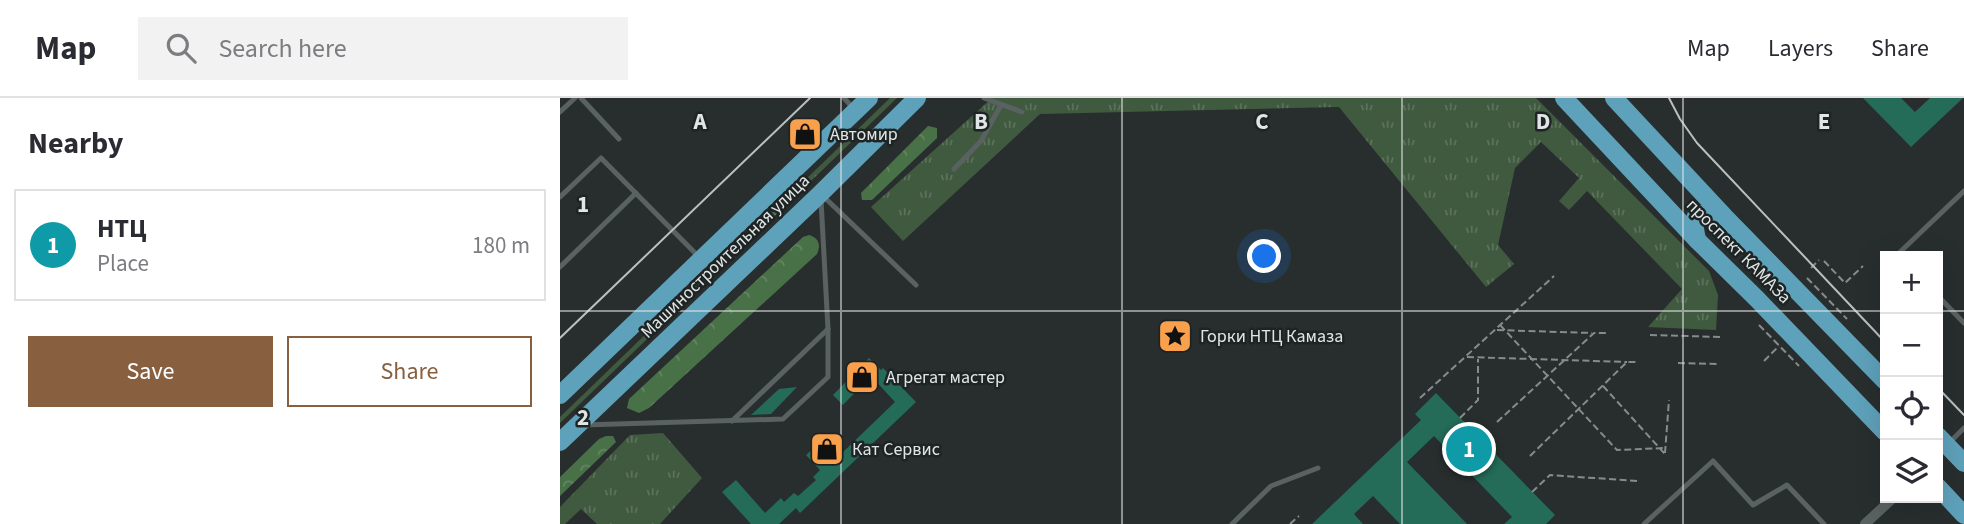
<!DOCTYPE html>
<meta charset="utf-8">
<style>
:root{--surface:#fff;--page:#f2f2f3;--text:#2b2b33;--muted:#7c7c81;--line:#e1e1e2;--accent:#88603f}
body{margin:0;font-family:"Source Sans 3",sans-serif;background:var(--page);color:var(--text)}
.controls{position:absolute;right:21px;bottom:21px;display:grid;overflow:hidden;border-radius:0px;box-shadow:0 7px 28px #0002}
.controls button{width:63px;height:63px;display:grid;place-items:center;padding:0;border:0;border-bottom:2px solid var(--line);background:var(--surface);color:var(--text);font:35px sans-serif}
.you{position:absolute;left:705px;top:159px;width:24px;height:24px;margin:-18px;border:5px solid #fff;border-radius:50%;background:#1a73e8;box-shadow:0 0 0 10px #1a73e833}
.badge{display:grid;place-items:center;width:46px;height:46px;border-radius:50%;background:var(--accent);color:#fff;font-size:23px;font-weight:700}
.pin{position:absolute;translate:-50% -50%;border:4px solid #fff;box-shadow:0 2px 7px #0006}
.list{margin:0;padding:0;list-style:none}
h2{display:flex;justify-content:space-between;align-items:center;height:91px;margin:0;padding:0 28px;font-size:30px}
h2 small{font-size:23px;font-weight:400;color:var(--muted)}
.list li{display:grid;grid-template-columns:46px 1fr auto;gap:21px;align-items:center;box-sizing:border-box;height:112px;margin:0 14px 14px;padding:0 14px;border:2px solid var(--line);border-radius:0px}
.list b{display:block;font-size:26px;white-space:nowrap}
.list p{margin:0;font-size:23px;white-space:nowrap;color:var(--muted)}
.list em{font-size:23px;font-style:normal;color:var(--muted)}
.actions{display:flex;gap:14px;padding:21px 28px}
.actions a{flex:1;padding:16px 0;border:2px solid var(--accent);border-radius:0px;text-align:center;font-size:24px;color:var(--accent)}
.actions .main{background:var(--accent);color:#fff}
.icon{flex:none;width:38px;height:38px;fill:none;stroke:currentColor;stroke-width:2;stroke-linecap:round;stroke-linejoin:round}
.map{position:relative;flex:none;width:1404px;height:426px;overflow:hidden}
header{display:flex;align-items:center;gap:42px;box-sizing:border-box;height:98px;padding:0 35px;background:var(--surface);border-bottom:2px solid var(--line)}
header strong{font-size:33px}
nav{display:flex;gap:38px;margin-inline-start:auto;font-size:24px}
.search{width:490px;height:63px;background:var(--page);display:flex;align-items:center;gap:18px;box-sizing:border-box;padding:0 24px;border-radius:0px;color:var(--muted);font-size:26px}
main{display:flex}
aside{flex:1;background:var(--surface)}
.map>svg:first-child{display:block}
</style>
<header>
<strong>Map</strong>
<div class="search"><svg class="icon" aria-label="search" viewBox="0 0 24 24"><circle cx="10" cy="10" r="6"/><path d="M15 15l6 6"/></svg>Search here</div>
<nav><a>Map</a><a>Layers</a><a>Share</a></nav>
</header>
<main>
<aside>
<h2>Nearby<small></small></h2>
<ul class="list">
<li><span class="badge" style="background:#0f9aa8">1</span><div><b>НТЦ</b><p>Place</p></div><em>180 m</em></li>
</ul>
<div class="actions"><a class="main">Save</a><a>Share</a></div>
</aside>
<div class="map">
<svg width="1404" height="426" viewBox="0 0 1404 426">
<defs>
<pattern id="grass-tufts" width="24" height="20" patternUnits="userSpaceOnUse" patternTransform="scale(1.75)"><rect width="24" height="20" fill="#405a40"/><path d="M3 7l-1-3M5 7V3M7 7l1-3M15 17l-1-3M17 17v-4M19 17l1-3" fill="none" stroke="#5b725b"/></pattern>
<pattern id="forest-crowns" width="20" height="18" patternUnits="userSpaceOnUse" patternTransform="scale(1.75)"><rect width="20" height="18" fill="#497148"/><path d="M2 6a3 3 0 1 1 6 0M12 15a3 3 0 1 1 6 0" fill="none" stroke="#638562"/></pattern>
</defs>
<rect width="100%" height="100%" fill="#282e2e"/>
<g fill="url(#grass-tufts)">
<path d="M330,0H337L0,325V319Z"/>
<path d="M432,0H976L1149,173L1158,197L1156,232L1088,229L1122,191L1027,93L1009,112L999,103L1019,80L981,44L955,70L938,147L954,166L926,189L779,9L480,16L343,143L311,109Z"/>
<path d="M103,335L142,380L100,426H37L21,411L5,426H0V409L70,337Z"/>
</g>
<g fill="url(#forest-crowns)">
<path d="M368,28L377,30V40L312,102H302L301,95Z"/>
<path d="M249,137C259,140 261,147 257,156L89,310L79,315L67,310L69,301L243,139Z"/>
<path d="M46,338H53L56,344L0,398V379L39,341Z"/>
</g>
<g fill="#246b58">
<path d="M1303,0H1341L1355,14L1370,0H1403L1351,49Z"/>
<path d="M309,260L321,272L323,270L356,304L240,415L236,410L219,426H191L162,394L176,382L205,415L221,400L224,404L234,395L238,398L256,382L253,379L260,372L246,357L266,339L282,355L335,304L311,278L283,307L273,297Z"/>
<path d="M237,289L211,316L191,317L219,291Z"/>
<path d="M876,295L995,417L986,426H944L952,419L874,338L847,364L907,426H840L813,398L794,416L803,426H752L861,322L855,316Z"/>
</g>
<g fill="none" stroke-linecap="round" stroke-linejoin="round">
<g stroke="#868b8b" stroke-width="2" stroke-dasharray="7 3.5" stroke-linecap="butt">
<path d="M1264,163L1285,185L1303,168"/>
<path d="M1251,170L1259,162"/>
<path d="M1247,180L1287,221"/>
<path d="M940,227L1057,352L1105,350"/>
<path d="M1199,227L1239,268"/>
<path d="M937,232L1032,235"/>
<path d="M1090,237L1162,239"/>
<path d="M907,259L1067,264"/>
<path d="M1204,263L1219,248"/>
<path d="M1118,265L1160,266"/>
<path d="M1043,288L1105,356"/>
<path d="M860,300L994,178"/>
<path d="M900,320L918,302V261"/>
<path d="M937,324L1034,235H1048"/>
<path d="M1105,355L1109,302"/>
<path d="M970,358L1067,264H1076"/>
<path d="M972,394L990,377L1077,383"/>
<path d="M730,426L739,418"/>
</g>
<g stroke="#5a6161" stroke-width="5">
<path d="M21,0L59,41"/>
<path d="M284,0L293,10"/>
<path d="M424,0L462,14"/>
<path d="M0,14L15,0"/>
<path d="M394,71L421,43L441,7"/>
<path d="M263,98L356,187"/>
<path d="M0,99L41,60L139,159"/>
<path d="M1339,158L1338,156L1404,93"/>
<path d="M0,169L76,95"/>
<path d="M1378,198L1404,225"/>
<path d="M172,323L268,231"/>
<path d="M23,327L223,321L268,279V231L261,102"/>
<path d="M1389,345L1404,330"/>
<path d="M672,426L711,388L758,370"/>
<path d="M1084,426L1153,363L1193,407L1227,387L1264,426"/>
</g>
<path stroke="#5a6161" stroke-width="10" d="M1305,426L1333,400"/>
<g stroke="#5ea1ba" stroke-width="18">
<path d="M1004,0L1137,142L1197,201L1325,334"/>
<path d="M1054,0L1163,117L1325,283"/>
<path d="M1137,142L1134,126L1136,118L1145,115L1163,117"/>
<path d="M0,297L309,0"/>
<path d="M1378,338L1404,365"/>
<path d="M0,344L260,96L357,0"/>
<path d="M1378,389L1404,417"/>
</g>
<g stroke="#bbbfbf" stroke-width="2">
<path d="M1109,0L1120,21L1137,45L1325,244"/>
<path d="M0,240L250,0"/>
<path d="M1378,290L1404,317"/>
</g>
</g>
<path fill="none" stroke="#e1e5e5" stroke-width="2" stroke-opacity="0.55" d="M281,0V426M562,0V426M842,0V426M1123,0V426M0,213H1325M1378,213H1404"/>
<defs>
<g id="shop-square" transform="scale(1.75)"><rect x="-9" y="-9" width="18" height="18" rx="4" fill="#f9a04d" stroke="#1e2424"/><path d="M-5-2.5h2.3a2.7 3.5 0 0 1 5.4 0H5L5.5 6h-11ZM-1.5-2.5h3a1.5 2.3 0 0 0-3 0Z" fill="#111"/></g>
<g id="sight-square" transform="scale(1.75)"><rect x="-9" y="-9" width="18" height="18" rx="4" fill="#f9a04d" stroke="#1e2424"/><path d="M0-6L1.8-2.2L6-1.7L2.9 1.2L3.7 5.4L0 3.3L-3.7 5.4L-2.9 1.2L-6-1.7L-1.8-2.2Z" fill="#111"/></g>
</defs>
<g fill-rule="evenodd">
<use href="#shop-square" x="245" y="36"/>
<use href="#sight-square" x="615" y="238"/>
<use href="#shop-square" x="302" y="279"/>
<use href="#shop-square" x="267" y="351"/>
</g>
<g text-anchor="middle" stroke-width="5" stroke-linejoin="round" paint-order="stroke">
<g font-size="18" fill="#e1e5e5" stroke="#1e2424" text-anchor="start">
<text x="270" y="42">Автомир</text>
<text x="640" y="244">Горки НТЦ Камаза</text>
<text x="326" y="285">Агрегат мастер</text>
<text x="292" y="357">Кат Сервис</text>
</g>
<g font-size="18" fill="#e1e5e5" stroke="#1e2424">
<text transform="translate(1179 153) rotate(45)" y="6">проспект КАМАЗа</text>
<text transform="translate(165 158) rotate(-44)" y="6">Машиностроительная улица</text>
</g>
</g>
<g font-size="23" text-anchor="middle" font-weight="bold" fill="#e1e5e5" stroke="#1e2424" stroke-width="5" stroke-linejoin="round" paint-order="stroke">
<text x="140" y="31">A</text>
<text x="421" y="31">B</text>
<text x="702" y="31">C</text>
<text x="983" y="31">D</text>
<text x="1264" y="31">E</text>
<text x="23" y="114">1</text>
<text x="23" y="327">2</text>
</g>
</svg>
<div class="controls">
<button>+</button>
<button>−</button>
<button><svg class="icon" aria-label="locate" viewBox="0 0 24 24"><circle cx="12" cy="12" r="6"/><path d="M12 2v4M12 18v4M2 12h4M18 12h4"/></svg></button>
<button><svg class="icon" aria-label="layers" viewBox="0 0 24 24"><path d="M12 4l9 5-9 5-9-5zM3 14l9 5 9-5"/></svg></button>
</div>
<div class="you"></div>
<div class="pin badge" style="left:909px;top:351px;background:#0f9aa8">1</div>
</div>
</main>
